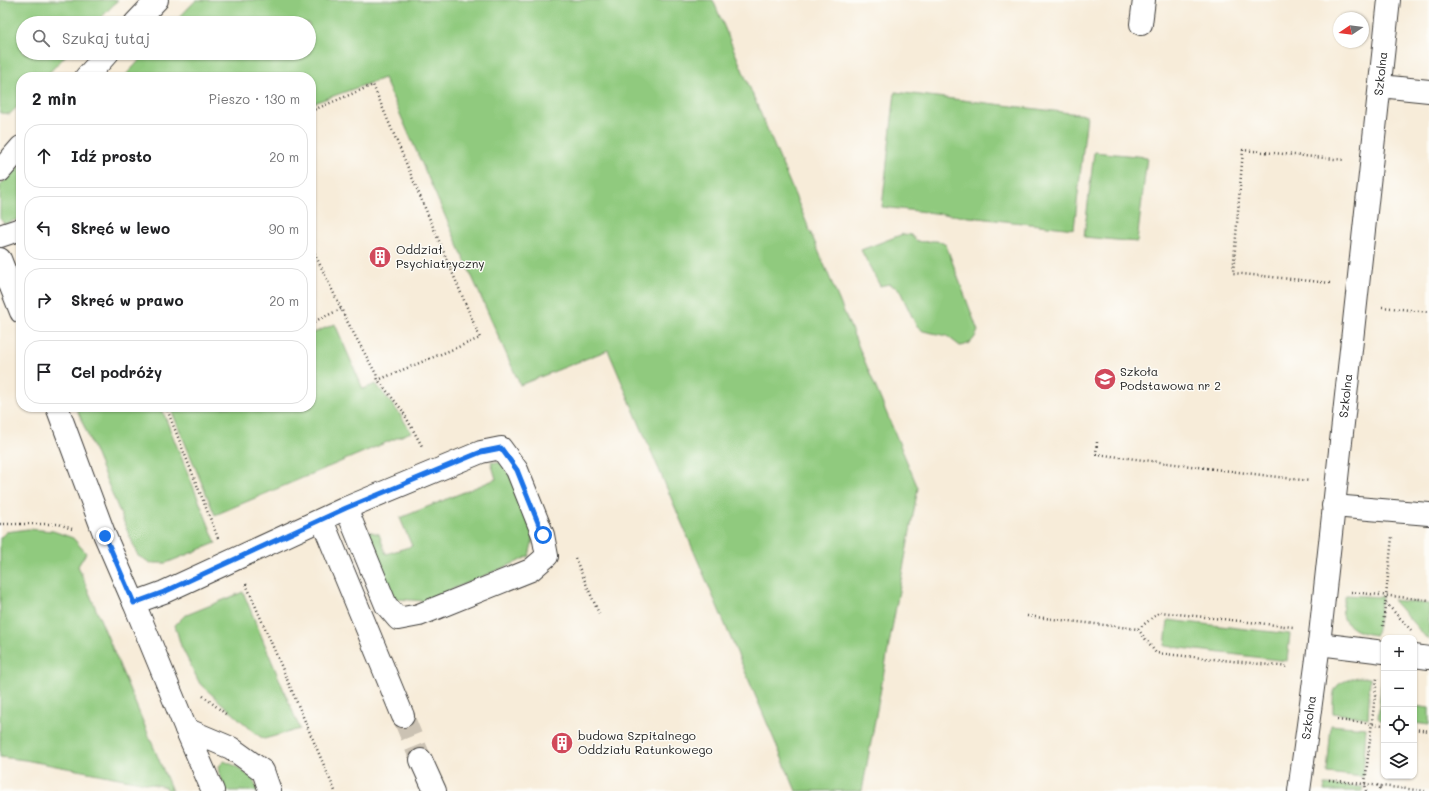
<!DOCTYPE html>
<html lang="pl">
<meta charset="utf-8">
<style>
:root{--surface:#fff;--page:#f2f2f2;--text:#202124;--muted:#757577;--line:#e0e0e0}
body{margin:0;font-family:Mali,sans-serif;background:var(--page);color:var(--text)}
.controls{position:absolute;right:12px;bottom:12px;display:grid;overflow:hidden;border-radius:8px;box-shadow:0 1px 3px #0004}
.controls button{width:36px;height:36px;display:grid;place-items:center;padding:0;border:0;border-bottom:1px solid var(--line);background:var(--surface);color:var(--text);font:20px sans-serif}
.compass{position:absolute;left:1333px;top:12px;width:36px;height:36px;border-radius:50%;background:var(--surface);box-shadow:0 1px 3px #0004;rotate:257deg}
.stop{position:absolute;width:12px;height:12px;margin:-9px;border:3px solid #1a73e8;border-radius:50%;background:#fff}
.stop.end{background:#1a73e8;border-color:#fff;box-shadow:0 1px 4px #0008}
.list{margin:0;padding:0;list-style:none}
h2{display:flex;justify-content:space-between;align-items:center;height:52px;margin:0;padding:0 16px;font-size:17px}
h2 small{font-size:13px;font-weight:400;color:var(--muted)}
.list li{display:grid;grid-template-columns:26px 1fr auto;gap:12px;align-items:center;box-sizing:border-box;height:64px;margin:0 8px 8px;padding:0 8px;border:1px solid var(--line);border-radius:16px}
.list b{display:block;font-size:15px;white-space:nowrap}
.list em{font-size:13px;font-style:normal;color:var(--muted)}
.icon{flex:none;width:22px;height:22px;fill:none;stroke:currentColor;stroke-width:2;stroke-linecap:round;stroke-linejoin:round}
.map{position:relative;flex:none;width:1429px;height:791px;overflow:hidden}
.search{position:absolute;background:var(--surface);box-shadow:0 1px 3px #0004;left:16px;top:16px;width:300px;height:44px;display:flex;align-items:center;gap:10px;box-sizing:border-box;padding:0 14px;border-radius:22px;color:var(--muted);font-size:15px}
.panel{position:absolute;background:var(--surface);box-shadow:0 1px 3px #0004;left:16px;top:72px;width:300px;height:340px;border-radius:16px}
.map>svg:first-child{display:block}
</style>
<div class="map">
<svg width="1429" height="791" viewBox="0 0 1429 791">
<rect width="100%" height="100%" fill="#fdfcf7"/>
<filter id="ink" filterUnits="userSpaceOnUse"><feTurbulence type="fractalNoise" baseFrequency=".025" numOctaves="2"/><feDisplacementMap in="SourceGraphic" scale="8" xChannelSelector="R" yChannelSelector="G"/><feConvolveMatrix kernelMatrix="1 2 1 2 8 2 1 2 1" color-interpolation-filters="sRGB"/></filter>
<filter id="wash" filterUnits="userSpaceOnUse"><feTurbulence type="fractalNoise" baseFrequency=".012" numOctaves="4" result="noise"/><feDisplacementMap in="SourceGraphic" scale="16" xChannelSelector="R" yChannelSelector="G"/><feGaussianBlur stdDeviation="0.9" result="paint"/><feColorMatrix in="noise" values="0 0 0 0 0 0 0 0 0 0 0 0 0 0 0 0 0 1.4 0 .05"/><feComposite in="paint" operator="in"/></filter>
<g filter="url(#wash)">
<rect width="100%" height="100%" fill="#f7ecd9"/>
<g fill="#90ca7e" stroke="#56734d">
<path d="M0,0H118L96,23H23V53H68L45,77H21V103L10,114L0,113Z"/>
<path d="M196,0H713L918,488L862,791H796L608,350L520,385L384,78L311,104V77H124L146,53H309V23H174Z"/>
<path d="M895,92L1087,115L1074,229L882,207Z"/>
<path d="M1094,152L1147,157L1137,242L1084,237Z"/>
<path d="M21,165V218L5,224L0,219V185Z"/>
<path d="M903,234L911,235C919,246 925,240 936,241C939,241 943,243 946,245L978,331C974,340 970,345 960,346L947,336L923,331L916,325L899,289L889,284L880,286L861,250Z"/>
<path d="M335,324L363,389L376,384L399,413L411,432L215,515L170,407H311V334Z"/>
<path d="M76,407H161L216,543L166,563H151L138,556Z"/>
<path d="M491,462L501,463L513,479L534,535L529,556L517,562L424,601L397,599L386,587L364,530L379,534L386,554L412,546L400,518L496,479Z"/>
<path d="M28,529L53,531L73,538L86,553L78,566L172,791H168L166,787L25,760L0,757V538L6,532Z"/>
<path d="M243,592L300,729L264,739L255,733L200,684L181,646L175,625L184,616Z"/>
<path d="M1346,595L1382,597L1376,635C1351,633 1335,621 1346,595Z"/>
<path d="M1393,600L1429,604V641Z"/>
<path d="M1168,620L1290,634L1287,661L1165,646Z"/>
<path d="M1358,677L1370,678L1368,718L1333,713C1333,687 1332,684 1358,677Z"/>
<path d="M1382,677H1384V720H1380L1378,718Z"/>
<path d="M1414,706L1429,708V725L1414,723Z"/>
<path d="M1331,725L1366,728L1363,777L1327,773Z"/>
<path d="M224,761L236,766L253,779L258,791H226L220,775L219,766Z"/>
<path d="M1325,785L1363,787L1362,791H1324Z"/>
</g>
</g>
<g filter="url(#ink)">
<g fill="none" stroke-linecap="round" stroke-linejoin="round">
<path stroke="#cbc2b3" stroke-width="22" stroke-dasharray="22 11" stroke-linecap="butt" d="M403,716L421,760"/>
<g stroke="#3d3b38" stroke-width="24">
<g id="minor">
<path d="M135,23L157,0"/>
<path d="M1141,24L1144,0"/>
<path d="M86,77L108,53"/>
<path d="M1380,86L1429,91"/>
<path d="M0,171L21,147"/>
<path d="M0,236L21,229"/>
<path d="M0,259L21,312"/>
<path d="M57,407L105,536L134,603L164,592L346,508L481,452L501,448L517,470L543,535L547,556L531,570L419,615L398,619L386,605L346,508"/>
<path d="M1333,506L1429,514"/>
<path d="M322,520L403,716"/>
<path d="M134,603L186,729L213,791"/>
<path d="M1319,644L1384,652"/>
<path d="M1414,656L1429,658"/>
<path d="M186,729L231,748L263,771L270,791"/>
<path d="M421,760L435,791"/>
<path id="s1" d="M1299,791L1319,644L1389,0"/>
</g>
</g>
<g stroke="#3d3b38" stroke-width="2.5" stroke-dasharray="1 3" stroke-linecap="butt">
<path d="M311,111L373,85L480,338L378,380"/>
<path d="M311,246L347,321L376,374L378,380L402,410L423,448"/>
<path d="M1330,283L1233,273L1243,150L1345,160"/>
<path d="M1382,307L1429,312"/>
<path d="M311,323L341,309"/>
<path d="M166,407L218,538"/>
<path d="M1097,442L1096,454L1310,481"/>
<path d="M0,524H59L72,529"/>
<path d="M575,558L600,616"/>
<path d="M246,584L335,791"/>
<path d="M1351,592L1429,600"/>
<path d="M1386,603L1411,630"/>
<path d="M1027,616L1138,629L1160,612L1293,627"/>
<path d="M1383,626L1392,537"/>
<path d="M1138,629L1156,653L1289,667"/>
<path d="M203,696L227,715"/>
<path d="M1337,720L1384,725"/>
<path d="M1414,729L1429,731"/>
<path d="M1329,780L1425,791"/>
<path d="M1377,785L1382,791"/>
<path d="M1366,791L1365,783L1377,678"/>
</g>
<use href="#minor" stroke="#fff" stroke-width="22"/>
</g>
</g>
<g fill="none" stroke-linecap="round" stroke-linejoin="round" filter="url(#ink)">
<path stroke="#1a73e8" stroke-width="5" d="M105,536L134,603L164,592L346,508L481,452L501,448L517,470L543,535"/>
</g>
<defs>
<g id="building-disc" transform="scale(1.15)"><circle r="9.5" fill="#d1495b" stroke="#fdfcf7"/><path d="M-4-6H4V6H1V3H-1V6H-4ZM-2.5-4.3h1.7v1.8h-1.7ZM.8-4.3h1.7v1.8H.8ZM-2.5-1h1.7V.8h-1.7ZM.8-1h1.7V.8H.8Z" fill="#fff"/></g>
<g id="school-disc" transform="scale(1.15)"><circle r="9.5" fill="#d1495b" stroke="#fdfcf7"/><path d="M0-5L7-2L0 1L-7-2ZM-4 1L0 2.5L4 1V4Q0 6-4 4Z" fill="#fff"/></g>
</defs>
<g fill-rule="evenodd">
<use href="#building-disc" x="380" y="257"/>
<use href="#school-disc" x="1105" y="379"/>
<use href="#building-disc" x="562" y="743"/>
</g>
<g text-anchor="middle" stroke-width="3" stroke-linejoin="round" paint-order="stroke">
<g font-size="12" fill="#1c1c1c" stroke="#fdfcf7">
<text dy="4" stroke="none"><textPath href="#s1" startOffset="722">Szkolna</textPath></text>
<text dy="4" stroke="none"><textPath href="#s1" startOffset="398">Szkolna</textPath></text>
<text dy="4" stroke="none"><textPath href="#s1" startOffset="74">Szkolna</textPath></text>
</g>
<g font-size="12" fill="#1c1c1c" stroke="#fdfcf7" text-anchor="start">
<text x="396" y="254">Oddział<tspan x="396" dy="14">Psychiatryczny</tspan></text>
<text x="1120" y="376">Szkoła<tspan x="1120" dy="14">Podstawowa nr 2</tspan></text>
<text x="578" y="740">budowa Szpitalnego<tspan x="578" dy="14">Oddziału Ratunkowego</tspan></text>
</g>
</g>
</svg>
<div class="controls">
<button>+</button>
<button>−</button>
<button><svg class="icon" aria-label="locate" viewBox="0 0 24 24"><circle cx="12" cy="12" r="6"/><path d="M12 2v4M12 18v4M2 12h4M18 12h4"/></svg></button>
<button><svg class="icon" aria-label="layers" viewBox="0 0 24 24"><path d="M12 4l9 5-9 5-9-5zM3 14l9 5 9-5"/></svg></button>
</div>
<svg class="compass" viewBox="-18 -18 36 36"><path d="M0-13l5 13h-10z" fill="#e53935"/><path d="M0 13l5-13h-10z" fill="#757577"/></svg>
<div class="stop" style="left:543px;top:535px"></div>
<div class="stop end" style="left:105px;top:536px"></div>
<div class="search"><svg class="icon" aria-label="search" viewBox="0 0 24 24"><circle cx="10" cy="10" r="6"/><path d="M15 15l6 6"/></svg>Szukaj tutaj</div>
<section class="panel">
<h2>2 min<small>Pieszo · 130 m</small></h2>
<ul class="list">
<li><svg class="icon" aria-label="ahead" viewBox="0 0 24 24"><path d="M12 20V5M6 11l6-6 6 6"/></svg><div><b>Idź prosto</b></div><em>20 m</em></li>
<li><svg class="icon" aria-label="left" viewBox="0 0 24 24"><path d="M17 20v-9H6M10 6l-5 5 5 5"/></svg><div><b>Skręć w lewo</b></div><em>90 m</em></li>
<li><svg class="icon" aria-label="right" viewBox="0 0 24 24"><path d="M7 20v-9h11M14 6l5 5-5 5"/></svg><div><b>Skręć w prawo</b></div><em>20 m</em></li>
<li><svg class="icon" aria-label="arrive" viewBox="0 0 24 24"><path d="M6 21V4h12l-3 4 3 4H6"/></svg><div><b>Cel podróży</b></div></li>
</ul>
</section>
</div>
